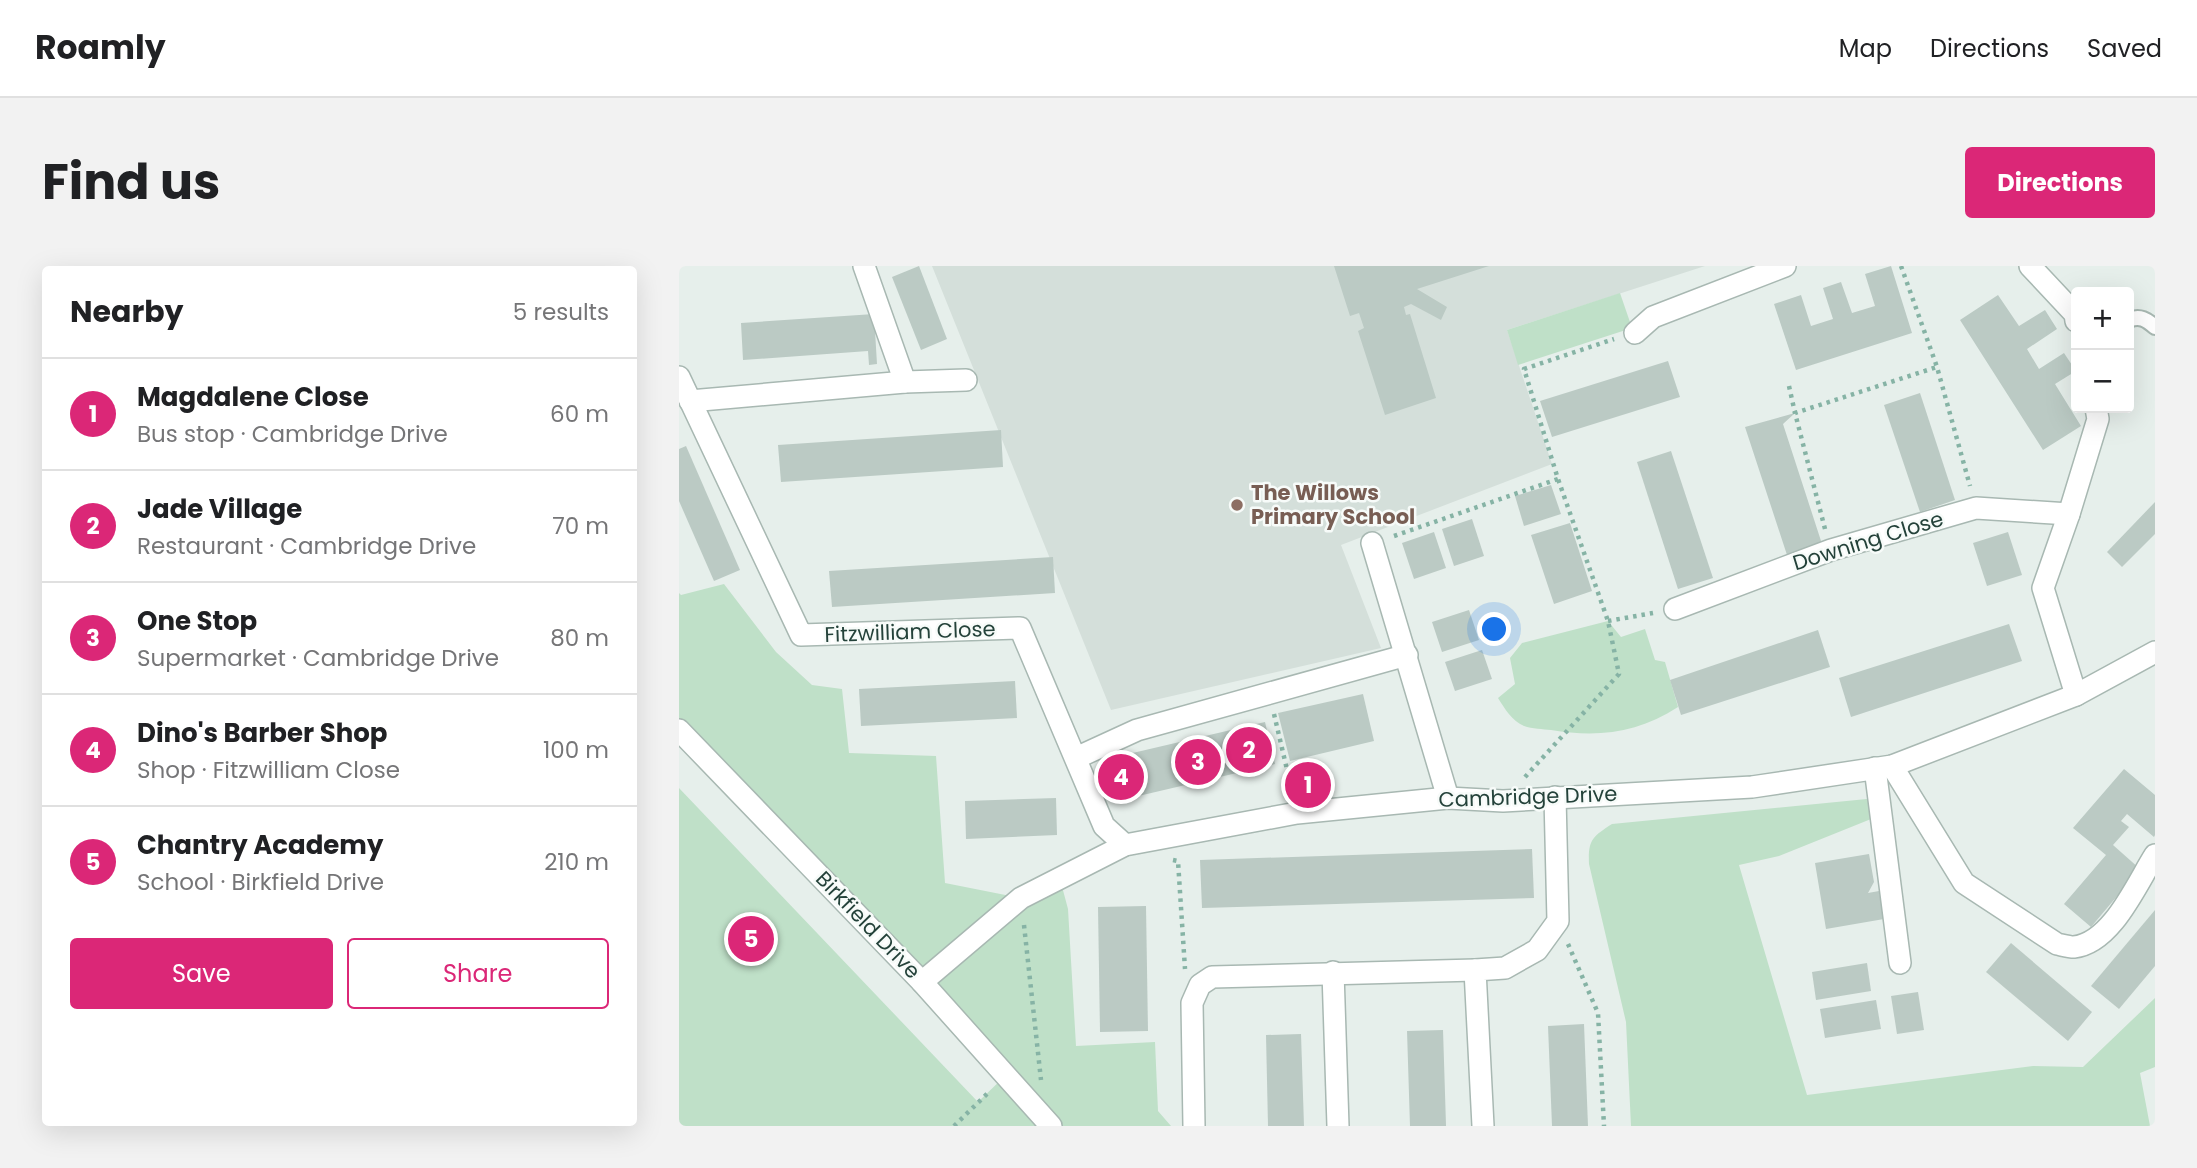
<!DOCTYPE html>
<meta charset="utf-8">
<style>
:root{--surface:#fff;--page:#f2f2f2;--text:#202124;--muted:#757577;--line:#e0e0e0;--accent:#db2777}
body{margin:0;font-family:Poppins,sans-serif;background:var(--page);color:var(--text)}
.controls{position:absolute;right:21px;top:21px;display:grid;overflow:hidden;border-radius:7px;box-shadow:0 7px 28px #0002}
.controls button{width:63px;height:63px;display:grid;place-items:center;padding:0;border:0;border-bottom:2px solid var(--line);background:var(--surface);color:var(--text);font:35px sans-serif}
.you{position:absolute;left:816px;top:364px;width:24px;height:24px;margin:-18px;border:5px solid #fff;border-radius:50%;background:#1a73e8;box-shadow:0 0 0 10px #1a73e833}
.badge{display:grid;place-items:center;width:46px;height:46px;border-radius:50%;background:var(--accent);color:#fff;font-size:23px;font-weight:700}
.pin{position:absolute;translate:-50% -50%;border:4px solid #fff;box-shadow:0 2px 7px #0006}
.list{margin:0;padding:0;list-style:none}
h2{display:flex;justify-content:space-between;align-items:center;height:91px;margin:0;padding:0 28px;font-size:30px}
h2 small{font-size:23px;font-weight:400;color:var(--muted)}
.list li{display:grid;grid-template-columns:46px 1fr auto;gap:21px;align-items:center;box-sizing:border-box;height:112px;padding:0 28px;border-top:2px solid var(--line)}
.list b{display:block;font-size:26px;white-space:nowrap}
.list p{margin:0;font-size:23px;white-space:nowrap;color:var(--muted)}
.list em{font-size:23px;font-style:normal;color:var(--muted)}
.actions{display:flex;gap:14px;padding:21px 28px}
.actions a{flex:1;padding:16px 0;border:2px solid var(--accent);border-radius:7px;text-align:center;font-size:24px;color:var(--accent)}
.actions .main{background:var(--accent);color:#fff}
.map{position:relative;flex:none;width:1476px;height:860px;overflow:hidden;border-radius:7px}
header{display:flex;align-items:center;gap:42px;box-sizing:border-box;height:98px;padding:0 35px;background:var(--surface);border-bottom:2px solid var(--line)}
header strong{font-size:33px}
nav{display:flex;gap:38px;margin-inline-start:auto;font-size:24px}
.intro{display:flex;align-items:center;justify-content:space-between;box-sizing:border-box;height:168px;padding:0 42px}
h1{margin:0;font-size:49px}
.button{padding:18px 32px;border-radius:7px;background:var(--accent);color:#fff;font-size:24px;font-weight:700}
main{display:flex;gap:42px;padding:0 42px}
aside{flex:1;background:var(--surface);border-radius:7px;box-shadow:0 7px 28px #0002}
.map>svg:first-child{display:block}
</style>
<header>
<strong>Roamly</strong>
<nav><a>Map</a><a>Directions</a><a>Saved</a></nav>
</header>
<div class="intro"><h1>Find us</h1><a class="button">Directions</a></div>
<main>
<aside>
<h2>Nearby<small>5 results</small></h2>
<ul class="list">
<li><span class="badge">1</span><div><b>Magdalene Close</b><p>Bus stop · Cambridge Drive</p></div><em>60 m</em></li>
<li><span class="badge">2</span><div><b>Jade Village</b><p>Restaurant · Cambridge Drive</p></div><em>70 m</em></li>
<li><span class="badge">3</span><div><b>One Stop</b><p>Supermarket · Cambridge Drive</p></div><em>80 m</em></li>
<li><span class="badge">4</span><div><b>Dino's Barber Shop</b><p>Shop · Fitzwilliam Close</p></div><em>100 m</em></li>
<li><span class="badge">5</span><div><b>Chantry Academy</b><p>School · Birkfield Drive</p></div><em>210 m</em></li>
</ul>
<div class="actions"><a class="main">Save</a><a>Share</a></div>
</aside>
<div class="map">
<svg width="1476" height="860" viewBox="0 0 1476 860">
<rect width="100%" height="100%" fill="#e6efeb"/>
<path fill="#d4dfda" d="M253,0H1026L828,64L873,198L662,279L702,382L432,444Z"/>
<g fill="#bfe0c8">
<path d="M941,27L953,62L839,99L828,64Z"/>
<path d="M45,318L97,386L133,419L163,423L170,487L257,490L266,617L342,632L381,613L389,643L397,780L476,776L479,845L492,860H0V522L299,836L326,810L0,464V327L2,329Z"/>
<path d="M929,355L942,371L966,363L976,394L986,396L999,441C959,467 919,472 872,464C864,463 853,463 845,460C833,455 826,443 819,432L836,418L831,392L843,377Z"/>
<path d="M1208,531L1207,547L1100,590L1060,599L1128,829L1354,800L1404,801L1476,732V801L1461,807L1471,860H952L947,756L910,598C909,574 913,571 933,558Z"/>
</g>
<g fill="#bbcac4">
<path d="M240,0L268,73L242,84L213,11Z"/>
<path d="M655,0H810L738,23L768,41L762,54L732,38L725,41L727,49L731,48L757,132L706,149L679,65L685,62L680,47L671,50Z"/>
<path d="M1212,0L1233,67L1117,104L1095,38L1122,29L1132,60L1154,53L1144,22L1162,16L1173,47L1196,40L1186,8Z"/>
<path d="M1319,29L1340,60L1366,44L1378,63L1348,83L1360,103L1385,87L1397,105L1376,118L1402,160L1364,184L1281,54Z"/>
<path d="M195,48L198,98L190,99L189,85L64,94L62,57Z"/>
<path d="M989,95L1001,131L873,171L861,135Z"/>
<path d="M1241,127L1276,234L1241,246L1205,139Z"/>
<path d="M1116,147L1104,158L1143,278L1108,289L1066,161Z"/>
<path d="M322,164L324,201L102,216L99,179Z"/>
<path d="M7,180L61,304L35,315L0,235V183Z"/>
<path d="M992,185L1034,312L999,323L958,196Z"/>
<path d="M872,219L882,248L845,260L836,230Z"/>
<path d="M1476,236V268L1443,301L1428,286Z"/>
<path d="M793,253L805,290L775,300L763,263Z"/>
<path d="M891,257L913,325L875,338L852,269Z"/>
<path d="M755,266L767,302L735,313L723,277Z"/>
<path d="M1329,266L1343,309L1308,320L1294,277Z"/>
<path d="M374,291L376,327L153,341L150,305Z"/>
<path d="M790,344L800,374L763,386L753,356Z"/>
<path d="M1330,358L1343,395L1172,451L1160,412Z"/>
<path d="M1139,364L1151,401L1002,449L991,414Z"/>
<path d="M803,384L813,413L776,425L766,396Z"/>
<path d="M336,415L338,452L182,460L180,423Z"/>
<path d="M684,428L695,475L611,495L599,447Z"/>
<path d="M586,456L596,498L438,535L428,493Z"/>
<path d="M1445,503L1476,529V569L1475,571L1448,548L1442,555L1450,561L1434,579L1461,603L1412,661L1385,638L1427,589L1394,562Z"/>
<path d="M377,532L378,569L287,573L286,535Z"/>
<path d="M853,583L855,632L523,642L521,594Z"/>
<path d="M1190,588L1195,616L1189,627L1200,625L1205,653L1147,663L1136,597Z"/>
<path d="M467,640L469,765L421,766L419,641Z"/>
<path d="M1476,644V700L1440,743L1412,720Z"/>
<path d="M1332,677L1413,746L1389,775L1307,706Z"/>
<path d="M1188,697L1192,725L1137,734L1133,706Z"/>
<path d="M1239,726L1245,764L1218,768L1212,730Z"/>
<path d="M1197,734L1202,763L1146,772L1141,743Z"/>
<path d="M905,758L909,860H873L869,760Z"/>
<path d="M764,764L767,860H731L728,765Z"/>
<path d="M622,768L625,860H589L587,769Z"/>
</g>
<g fill="none" stroke-linecap="round" stroke-linejoin="round">
<g stroke="#a8b8b2" stroke-width="18">
<path id="service" d="M1450,54C1461,49 1468,54 1476,61"/>
</g>
<g stroke="#a8b8b2" stroke-width="24">
<g id="minor">
<path d="M1351,0L1396,48L1397,55"/>
<path d="M956,67L974,51L1106,0"/>
<path d="M0,111L122,369L341,362L425,560L446,579"/>
<path d="M226,116L287,114"/>
<path d="M11,135L226,116L185,0"/>
<path d="M693,277L769,532"/>
<path d="M996,343L1152,284L1297,242L1390,248"/>
<path d="M1397,429L1364,322L1390,248L1419,153L1417,142"/>
<path d="M397,492L458,464L728,389"/>
<path d="M1213,500L1285,617L1378,678C1383,679 1390,681 1395,681C1433,677 1458,617 1476,589"/>
<path d="M1196,502L1221,697"/>
<path d="M654,706L659,860"/>
<path d="M515,860L513,737L521,719L533,711L796,704"/>
<path d="M804,860L796,704L826,702L858,684L879,655L876,531"/>
</g>
</g>
<g stroke="#a8b8b2" stroke-width="24">
<g id="tertiary">
<path d="M0,464L243,716L372,860"/>
<path d="M243,716L342,632L446,579L618,547L769,532L824,535L1073,521L1213,500L1397,429L1476,386"/>
</g>
</g>
<g stroke="#86b3a5" stroke-width="4.5" stroke-dasharray="3.5 5" stroke-linecap="butt">
<path d="M1222,0L1258,101L1291,220"/>
<path d="M1110,120L1116,147"/>
<path d="M1146,263L1116,147L1258,101"/>
<path d="M715,270L879,213"/>
<path d="M929,355L974,347"/>
<path d="M595,448L613,525"/>
<path d="M846,511L940,408L929,355L879,213L845,103L935,73"/>
<path d="M494,594L499,595L506,703"/>
<path d="M345,659L362,814"/>
<path d="M889,678L919,747L925,860"/>
<path d="M275,860L311,825"/>
</g>
<use href="#service" stroke="#fff" stroke-width="14"/>
<use href="#minor" stroke="#fff" stroke-width="21"/>
<use href="#tertiary" stroke="#fff" stroke-width="21"/>
</g>
<circle fill="#8d6e63" stroke="#f7fbf9" stroke-width="2.5" cx="558" cy="239" r="7"/>
<g text-anchor="middle" stroke-width="5" stroke-linejoin="round" paint-order="stroke">
<g font-size="21" font-weight="bold" fill="#785e54" stroke="#f7fbf9" text-anchor="start">
<text x="572" y="234">The Willows<tspan x="572" dy="24">Primary School</tspan></text>
</g>
<g font-size="21" fill="#24423a" stroke="#f7fbf9">
<text transform="translate(1189 275) rotate(-17)" y="7">Downing Close</text>
<text transform="translate(231 366) rotate(-2)" y="7">Fitzwilliam Close</text>
<text transform="translate(849 531) rotate(-2)" y="7">Cambridge Drive</text>
<text transform="translate(189 659) rotate(46)" y="7">Birkfield Drive</text>
</g>
</g>
</svg>
<div class="controls">
<button>+</button>
<button>−</button>
</div>
<div class="you"></div>
<div class="pin badge" style="left:629px;top:519px">1</div>
<div class="pin badge" style="left:570px;top:484px">2</div>
<div class="pin badge" style="left:519px;top:496px">3</div>
<div class="pin badge" style="left:442px;top:511px">4</div>
<div class="pin badge" style="left:72px;top:673px">5</div>
</div>
</main>
